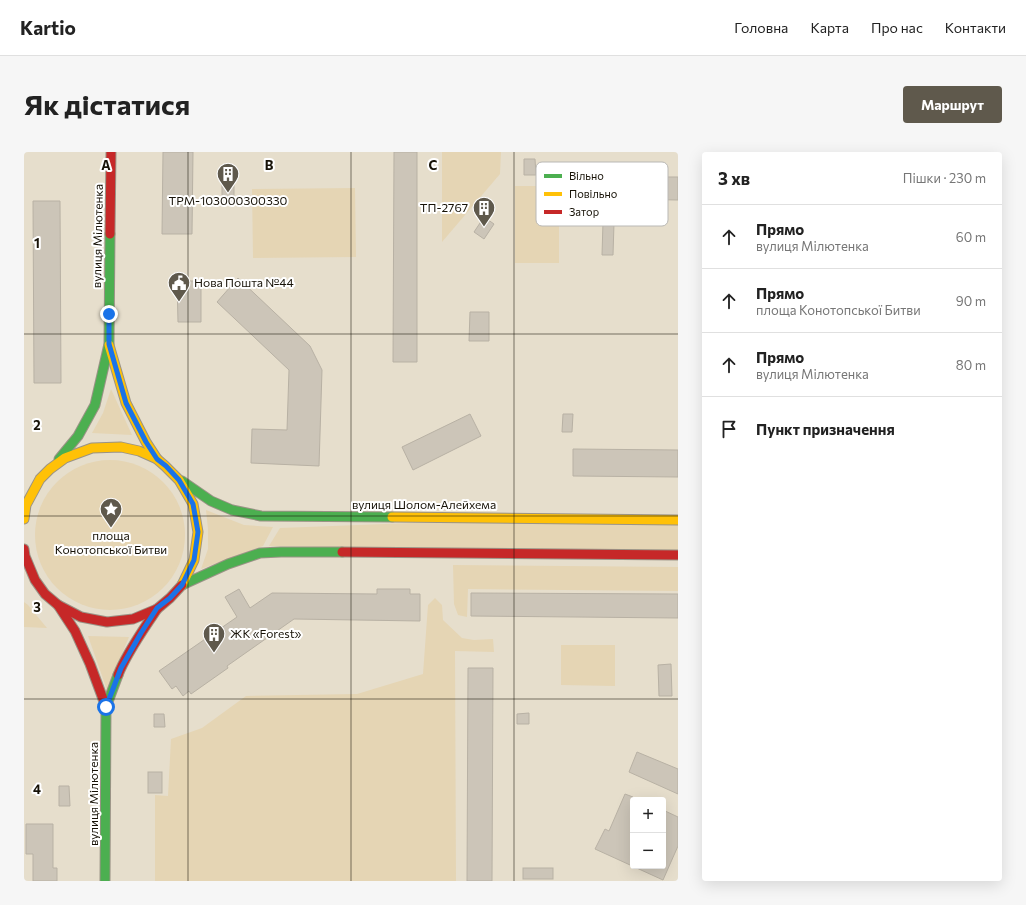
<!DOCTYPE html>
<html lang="uk">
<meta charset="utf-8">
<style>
:root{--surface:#fff;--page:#f6f6f6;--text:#222;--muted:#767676;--line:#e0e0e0;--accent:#5f594c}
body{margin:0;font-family:Commissioner,sans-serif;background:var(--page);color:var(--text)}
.controls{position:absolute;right:12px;bottom:12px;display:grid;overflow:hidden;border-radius:4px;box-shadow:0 4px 16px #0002}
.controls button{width:36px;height:36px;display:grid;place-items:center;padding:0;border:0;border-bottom:1px solid var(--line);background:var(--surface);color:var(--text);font:20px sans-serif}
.stop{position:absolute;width:12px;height:12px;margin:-9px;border:3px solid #1a73e8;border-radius:50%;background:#fff}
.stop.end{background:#1a73e8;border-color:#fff;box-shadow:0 1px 4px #0008}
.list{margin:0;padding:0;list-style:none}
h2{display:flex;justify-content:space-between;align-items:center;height:52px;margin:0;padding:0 16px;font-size:17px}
h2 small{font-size:13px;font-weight:400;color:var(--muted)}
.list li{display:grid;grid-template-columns:26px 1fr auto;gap:12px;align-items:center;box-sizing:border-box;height:64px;padding:0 16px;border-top:1px solid var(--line)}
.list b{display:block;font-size:15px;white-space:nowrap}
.list p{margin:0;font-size:13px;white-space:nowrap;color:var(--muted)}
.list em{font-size:13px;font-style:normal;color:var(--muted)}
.icon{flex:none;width:22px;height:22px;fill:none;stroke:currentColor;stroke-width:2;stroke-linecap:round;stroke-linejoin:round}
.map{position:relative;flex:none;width:654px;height:729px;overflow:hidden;border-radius:4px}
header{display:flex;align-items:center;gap:24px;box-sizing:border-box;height:56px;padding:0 20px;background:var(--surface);border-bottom:1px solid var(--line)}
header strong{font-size:19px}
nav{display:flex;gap:22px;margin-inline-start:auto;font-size:14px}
.intro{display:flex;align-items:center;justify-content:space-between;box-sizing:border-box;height:96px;padding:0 24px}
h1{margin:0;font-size:28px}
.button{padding:10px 18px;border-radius:4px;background:var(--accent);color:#fff;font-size:14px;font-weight:700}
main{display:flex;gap:24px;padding:0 24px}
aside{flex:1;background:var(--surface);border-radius:4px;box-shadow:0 4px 16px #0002}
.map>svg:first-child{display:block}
</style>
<header>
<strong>Kartio</strong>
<nav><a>Головна</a><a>Карта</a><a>Про нас</a><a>Контакти</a></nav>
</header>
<div class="intro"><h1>Як дістатися</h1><a class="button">Маршрут</a></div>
<main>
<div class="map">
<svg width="654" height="729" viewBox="0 0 654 729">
<rect width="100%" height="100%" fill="#e6decc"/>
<g fill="#e5d5b4">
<path d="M418,0H477L476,22L418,90Z"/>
<rect x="491" y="34" width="44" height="77"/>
<path d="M331,36L332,105L229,106L228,37Z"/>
<path d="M87,237L108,283L68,281L79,261Z"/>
<circle cx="86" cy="383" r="75"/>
<path d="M182,358L220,373L249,375L239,394L177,417L184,397V377Z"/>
<path d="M517,366L654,368V403L245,394L256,376Z"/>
<path d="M429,413L654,415V439L444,437L443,465L434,463L430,452Z"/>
<path d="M411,446L418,453L419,468L438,486L450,488L469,487L470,500L431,499L432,729H131V643L144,644L147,587L178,576L222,544L333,542L399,522L404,453Z"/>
<path d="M0,450L4,453L23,476L0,475Z"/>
<path d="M64,484L105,485L83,538Z"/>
<path d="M537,493H591V534L537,533Z"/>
</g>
<g fill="#ccc5b8" stroke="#b8b1a4">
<path d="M139,0H169L168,82H138Z"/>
<path d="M370,0H393V210H369Z"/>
<path d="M500,7H511L512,23H500Z"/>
<path d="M594,25H654V48L594,47Z"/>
<path d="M198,32L210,33V51H198Z"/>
<path d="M9,49H36L37,231H10Z"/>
<path d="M460,65L470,72L460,87L450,80Z"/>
<path d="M579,70L590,71L589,103H578Z"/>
<path d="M214,126L286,194L298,218L295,314L227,311L228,277L263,278L265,218L193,150Z"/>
<path d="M153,129H177V170H154Z"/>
<path d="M446,160H465V189H445Z"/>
<path d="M446,262L457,284L389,318L378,295Z"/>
<path d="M539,262H549L548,280H538Z"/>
<path d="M549,297L654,298V325L549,324Z"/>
<path d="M215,437L226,456L248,441L353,442V437H386V442H396V469L270,467L203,514L204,516L167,542L165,539L159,544L152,534L148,537L135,519L213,465L201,445Z"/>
<path d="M447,441L654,442V466L447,464Z"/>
<path d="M647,512L648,544H635L634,513Z"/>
<path d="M444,516H469L468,729H443Z"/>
<path d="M505,561V572H493V562Z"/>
<path d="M130,562H140L141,575H130Z"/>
<path d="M613,600L654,617V642L605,620Z"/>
<rect x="124" y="620" width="14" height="21"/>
<path d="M35,634H45L46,654H35Z"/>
<path d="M601,642L609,645V714H639V658L654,665V694L639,728L571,697L581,677L585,679Z"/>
<path d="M2,672H29V716H33V729H9V702H2Z"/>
<rect x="499" y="716" width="30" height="11"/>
</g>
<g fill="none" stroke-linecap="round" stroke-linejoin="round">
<g stroke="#9a9386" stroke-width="11">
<g id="fast">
<path d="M35,307L54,284L71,253L85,192L86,82"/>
<path d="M158,329L187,349L208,358L237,364L368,365"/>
<path d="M158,433L204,412L236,401L257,400H318"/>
<path d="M81,729L82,555L94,523"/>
</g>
</g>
<g stroke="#9a9386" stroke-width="11">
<g id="slow">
<path d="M85,193L102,251L122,290L133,307"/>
<path d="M368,365L654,368"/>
<path d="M0,367L2,353L16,327L26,317L41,306L68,296L97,295L115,299L133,307L141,314L155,328L169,352L174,380L170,408L158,433"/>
</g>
</g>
<g stroke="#9a9386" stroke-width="11">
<g id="jam">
<path d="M86,82L87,0"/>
<path d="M0,397L1,404L11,428L21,442L34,453L57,465L83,470L109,467L133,457L146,446L158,433"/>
<path d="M318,400L654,403"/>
<path d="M34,453L51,479L66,512L82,555"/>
<path d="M94,523C103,500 120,477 133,457"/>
</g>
</g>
<use href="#fast" stroke="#4caf50" stroke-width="9"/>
<use href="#slow" stroke="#ffc107" stroke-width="9"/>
<use href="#jam" stroke="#c62828" stroke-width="9"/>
</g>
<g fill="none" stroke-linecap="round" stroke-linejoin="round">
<path stroke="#1a73e8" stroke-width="5" d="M82,555L97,516L117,481L133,456L146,446L158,433L170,408L174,380L169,352L155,328L142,314L133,307L122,290L102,251L85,192V162"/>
</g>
<path fill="none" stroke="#171207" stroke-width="1" stroke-opacity="0.55" d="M164,0V729M327,0V729M490,0V729M0,182H654M0,364H654M0,547H654"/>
<defs>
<g id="building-pin" transform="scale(1.15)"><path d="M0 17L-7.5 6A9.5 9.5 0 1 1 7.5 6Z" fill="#5f594c" stroke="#fff"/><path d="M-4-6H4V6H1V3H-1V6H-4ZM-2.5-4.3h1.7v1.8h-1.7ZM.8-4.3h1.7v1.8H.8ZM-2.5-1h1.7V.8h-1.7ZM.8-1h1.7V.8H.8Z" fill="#fff"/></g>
<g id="civic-pin" transform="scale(1.15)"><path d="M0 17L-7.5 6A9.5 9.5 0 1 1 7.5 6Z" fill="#5f594c" stroke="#fff"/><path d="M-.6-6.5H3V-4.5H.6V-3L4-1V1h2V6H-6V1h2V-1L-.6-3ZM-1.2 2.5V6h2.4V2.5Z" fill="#fff"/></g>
<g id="sight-pin" transform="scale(1.15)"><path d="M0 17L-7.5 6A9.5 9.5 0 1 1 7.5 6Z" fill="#5f594c" stroke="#fff"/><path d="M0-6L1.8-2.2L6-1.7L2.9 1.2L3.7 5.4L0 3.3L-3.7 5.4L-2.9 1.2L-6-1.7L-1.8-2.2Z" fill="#fff"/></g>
</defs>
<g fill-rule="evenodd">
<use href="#building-pin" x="204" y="22"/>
<use href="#building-pin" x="460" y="56"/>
<use href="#civic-pin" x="155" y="131"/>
<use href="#sight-pin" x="87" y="357"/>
<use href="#building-pin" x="190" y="482"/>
</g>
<g text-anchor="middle" stroke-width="4" stroke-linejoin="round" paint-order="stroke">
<g font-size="12" fill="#171207" stroke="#fff">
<text x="204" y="53">ТРМ-103000300330</text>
<text x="444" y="60" text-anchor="end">ТП-2767</text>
<text x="170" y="135" text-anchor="start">Нова Пошта №44</text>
<text x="87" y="388">площа<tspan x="87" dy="14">Конотопської Битви</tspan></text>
<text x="206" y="486" text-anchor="start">ЖК «Forest»</text>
</g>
<g font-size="12" fill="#171207" stroke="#fff">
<text transform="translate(74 84) rotate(-89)" y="4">вулиця Мілютенка</text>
<text x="400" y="357">вулиця Шолом-Алейхема</text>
<text transform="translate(70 642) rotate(-90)" y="4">вулиця Мілютенка</text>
</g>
</g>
<rect x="512" y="10" width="132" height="64" rx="6" fill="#fff" stroke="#b9b8b5" stroke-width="1"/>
<rect x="520" y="22" width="18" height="4" fill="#4caf50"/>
<rect x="520" y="40" width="18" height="4" fill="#ffc107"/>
<rect x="520" y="58" width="18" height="4" fill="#c62828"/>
<g font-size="11" fill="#171207">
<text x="545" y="28">Вільно</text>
<text x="545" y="46">Повільно</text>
<text x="545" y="64">Затор</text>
</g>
<g font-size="13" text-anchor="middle" font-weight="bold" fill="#171207" stroke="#fff" stroke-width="4" stroke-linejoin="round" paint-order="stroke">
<text x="82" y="18">A</text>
<text x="245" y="18">B</text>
<text x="409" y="18">C</text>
<text x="13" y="96">1</text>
<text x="13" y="278">2</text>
<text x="13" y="460">3</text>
<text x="13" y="642">4</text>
</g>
</svg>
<div class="controls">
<button>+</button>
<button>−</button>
</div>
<div class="stop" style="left:82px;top:555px"></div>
<div class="stop end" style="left:85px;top:162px"></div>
</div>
<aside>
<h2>3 хв<small>Пішки · 230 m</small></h2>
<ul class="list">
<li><svg class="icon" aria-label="ahead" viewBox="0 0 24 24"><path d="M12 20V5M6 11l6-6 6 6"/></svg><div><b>Прямо</b><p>вулиця Мілютенка</p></div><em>60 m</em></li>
<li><svg class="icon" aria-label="ahead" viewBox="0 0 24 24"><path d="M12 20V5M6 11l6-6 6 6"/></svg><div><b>Прямо</b><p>площа Конотопської Битви</p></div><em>90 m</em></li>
<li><svg class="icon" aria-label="ahead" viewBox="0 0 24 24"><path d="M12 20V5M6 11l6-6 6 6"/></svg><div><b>Прямо</b><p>вулиця Мілютенка</p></div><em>80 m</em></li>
<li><svg class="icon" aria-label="arrive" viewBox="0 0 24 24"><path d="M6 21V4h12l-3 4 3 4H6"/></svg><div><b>Пункт призначення</b></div></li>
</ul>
</aside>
</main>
